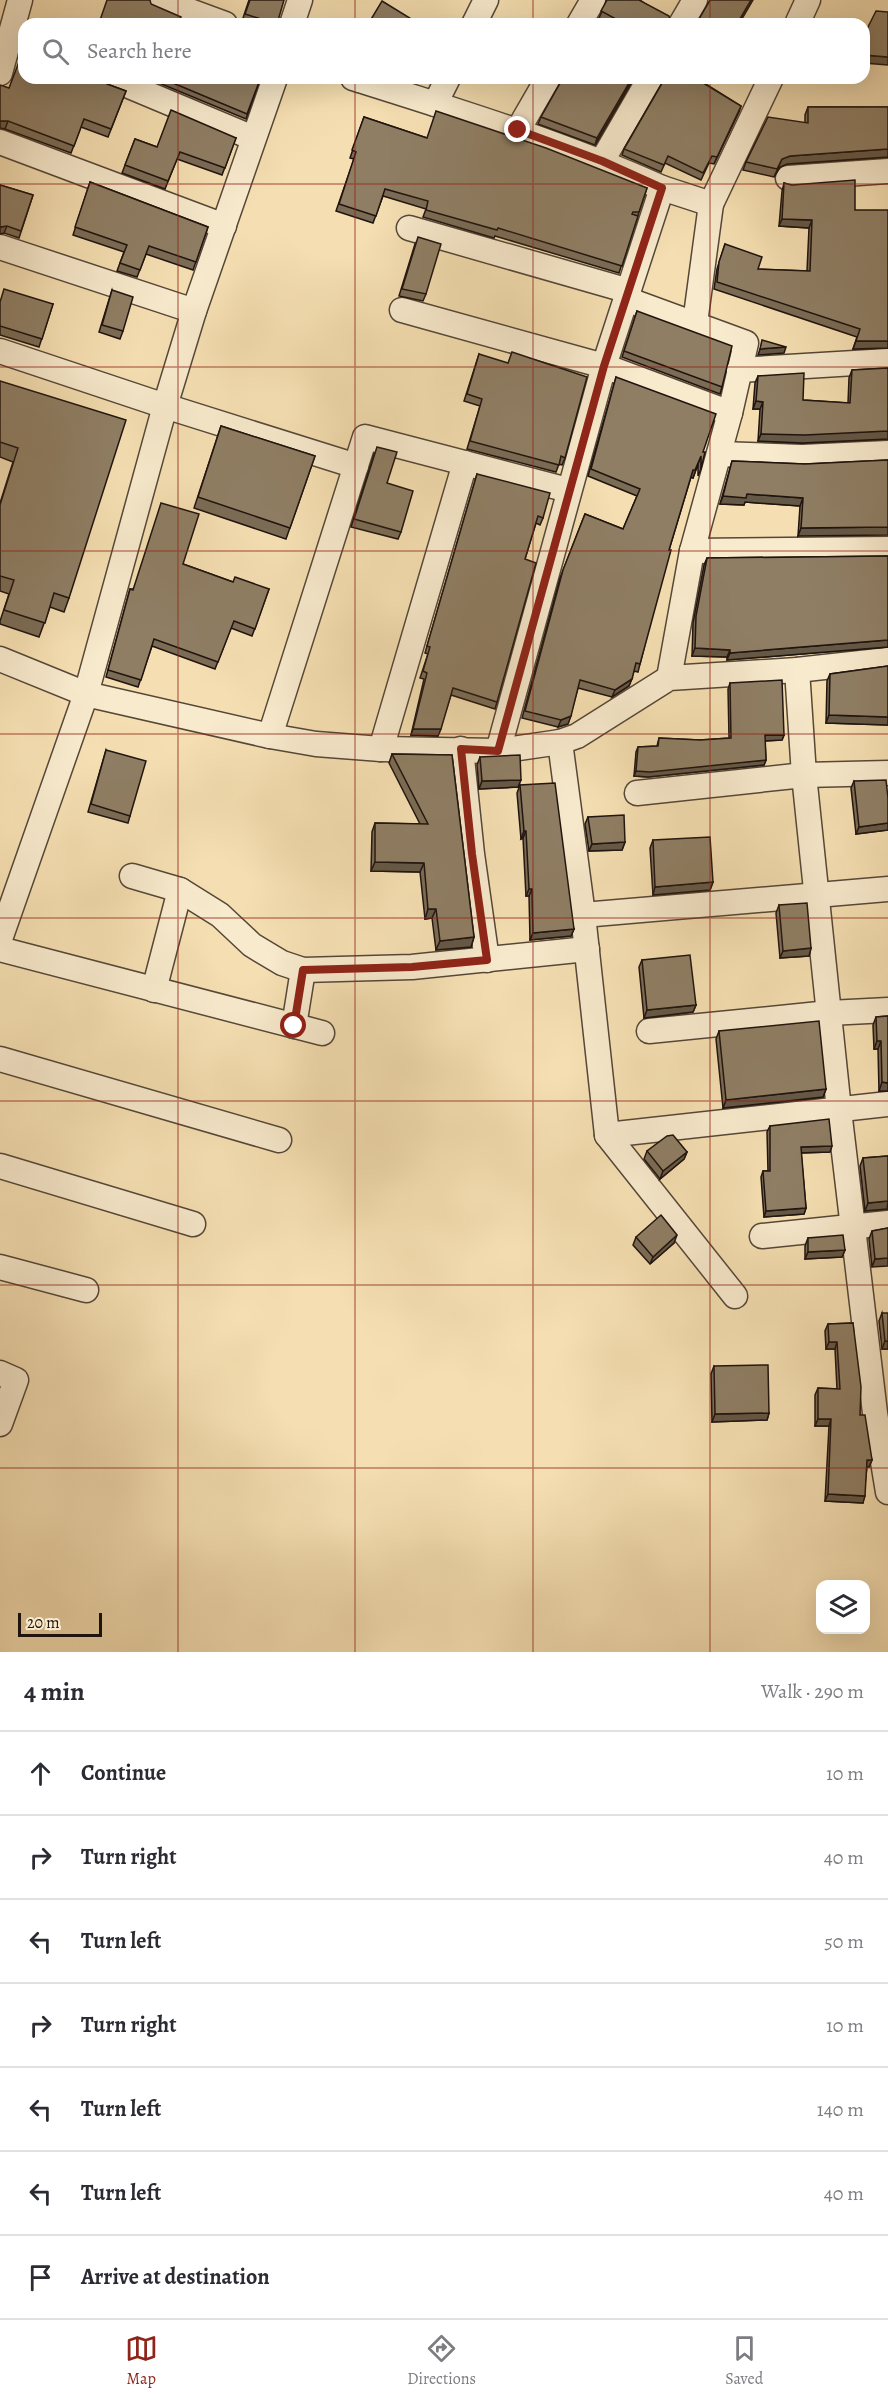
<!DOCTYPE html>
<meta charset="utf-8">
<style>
:root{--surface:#fff;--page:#f2f2f3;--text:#2b2b33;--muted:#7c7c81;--line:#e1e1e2;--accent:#8f2418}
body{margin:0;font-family:Alegreya,serif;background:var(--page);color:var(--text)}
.controls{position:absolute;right:18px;bottom:18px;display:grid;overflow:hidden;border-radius:12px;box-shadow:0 6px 24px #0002}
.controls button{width:54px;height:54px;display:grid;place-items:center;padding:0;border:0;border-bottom:2px solid var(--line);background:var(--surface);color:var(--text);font:30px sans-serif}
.scale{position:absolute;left:18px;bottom:15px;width:84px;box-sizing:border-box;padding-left:6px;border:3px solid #20140f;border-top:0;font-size:16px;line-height:21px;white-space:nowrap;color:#20140f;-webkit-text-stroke:4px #f8eacd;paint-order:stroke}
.stop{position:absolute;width:18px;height:18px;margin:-14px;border:4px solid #8f2418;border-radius:50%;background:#fff}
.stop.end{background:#8f2418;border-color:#fff;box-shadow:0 2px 6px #0008}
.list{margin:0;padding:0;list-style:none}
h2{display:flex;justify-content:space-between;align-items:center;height:78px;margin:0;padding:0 24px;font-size:26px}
h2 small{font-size:20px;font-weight:400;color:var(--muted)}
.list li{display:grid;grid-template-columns:39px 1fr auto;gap:18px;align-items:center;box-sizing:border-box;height:84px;padding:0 24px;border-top:2px solid var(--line)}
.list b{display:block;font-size:22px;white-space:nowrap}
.list em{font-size:20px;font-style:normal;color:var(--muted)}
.icon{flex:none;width:33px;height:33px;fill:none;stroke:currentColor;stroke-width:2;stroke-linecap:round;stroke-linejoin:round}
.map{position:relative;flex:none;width:888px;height:1652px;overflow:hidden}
.search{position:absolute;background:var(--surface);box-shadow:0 6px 24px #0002;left:18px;right:18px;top:18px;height:66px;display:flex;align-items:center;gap:15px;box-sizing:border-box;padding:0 21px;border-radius:18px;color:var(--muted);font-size:22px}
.sheet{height:666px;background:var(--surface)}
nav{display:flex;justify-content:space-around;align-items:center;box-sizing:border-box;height:84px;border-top:2px solid var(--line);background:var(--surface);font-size:16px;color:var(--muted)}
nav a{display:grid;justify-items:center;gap:3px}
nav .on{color:var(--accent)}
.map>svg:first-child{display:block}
</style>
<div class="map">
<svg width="888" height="1652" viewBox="0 0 888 1652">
<rect width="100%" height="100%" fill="#f5dfb2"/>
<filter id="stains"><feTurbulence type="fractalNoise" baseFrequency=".00333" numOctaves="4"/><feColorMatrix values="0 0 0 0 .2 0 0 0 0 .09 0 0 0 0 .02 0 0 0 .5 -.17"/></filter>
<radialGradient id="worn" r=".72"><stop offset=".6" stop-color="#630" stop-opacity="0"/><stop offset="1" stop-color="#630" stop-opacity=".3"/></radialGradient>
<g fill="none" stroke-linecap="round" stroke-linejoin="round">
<g stroke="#554738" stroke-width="27">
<g id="minor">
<path d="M160,0L225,24"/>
<path d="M292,24L300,0"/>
<path d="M474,24L486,0"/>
<path d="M579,24L593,0"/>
<path d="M681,24L695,0"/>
<path d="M797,24L808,0"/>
<path d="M0,73L20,0"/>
<path d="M110,78L253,138"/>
<path d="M275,78L194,311L165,406L86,694L270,736L316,744L381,749L498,751L560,742L577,736L669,678L797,670L888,660"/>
<path d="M353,78C458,111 562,143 662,188"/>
<path d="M435,104L448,78"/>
<path d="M518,130L548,78"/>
<path d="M0,142L224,226"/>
<path d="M602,161L650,78"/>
<path d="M788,178L888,171"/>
<path d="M409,228L629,291"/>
<path d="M0,247L194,311"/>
<path d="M626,299L746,343L730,413L692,551L669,678"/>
<path d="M402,310L604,366L730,413"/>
<path d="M695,323L711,204"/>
<path d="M0,351L165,406L356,466"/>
<path d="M739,370L888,361"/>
<path d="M719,454L802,457L888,453"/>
<path d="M692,551L888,549"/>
<path d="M0,659L86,694L0,939"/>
<path d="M797,670L804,775L839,1110L875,1413L888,1492"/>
<path d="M270,736L365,437L568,490"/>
<path d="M560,742L583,915L607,1135L735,1296"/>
<path d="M381,749L465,463"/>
<path d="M461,749L472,854L487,960"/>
<path d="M498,751L604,366L662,188L711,204L771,78"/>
<path d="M637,793L804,775L888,773"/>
<path d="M132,876L180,890L220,915L252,945L282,963L303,970L412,967L587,949"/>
<path d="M583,915L888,889"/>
<path d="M0,949L322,1033"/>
<path d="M154,990L180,890"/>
<path d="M294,1026L303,970"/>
<path d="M649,1031L829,1013L888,1010"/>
<path d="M0,1059L279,1140"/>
<path d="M607,1135L888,1104"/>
<path d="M0,1166L193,1224"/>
<path d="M762,1236L888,1223"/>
<path d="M0,1267L86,1290"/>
<path d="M0,1373L16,1380L0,1424"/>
</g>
</g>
<use href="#minor" stroke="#f8eacd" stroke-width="24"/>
</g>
<g fill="#7b6c56" stroke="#20140f" stroke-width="1.5">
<path d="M249,0L277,24H251L242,21Z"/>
<path d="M607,0H640L671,24H610L599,18Z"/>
<path d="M24,78L107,84L126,91L108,137L81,127L71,153L5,129L9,88Z"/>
<path d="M147,78H249L259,82L246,119Z"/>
<path d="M562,78H634L595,145L538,124L541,117L562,80Z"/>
<path d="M663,78H707L704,83L741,106L714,164L709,163L701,180L665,163L661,172L622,155L624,149L663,82Z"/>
<path d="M808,107H888V157L787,164L780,167L774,177L743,170L746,162L805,123V115Z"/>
<path d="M364,117L427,138L647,188L619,273L495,236L494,238L423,217L426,209L383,196L373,223L336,211L354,159L350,158Z"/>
<path d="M236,138L222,175L177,159L165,189L122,173L135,139L157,147Z"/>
<path d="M90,182L208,227L193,270L146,254L137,277L117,271L124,252L73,235Z"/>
<path d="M784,183L855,210L888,348L853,349L857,337L714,289L717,269L725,244L758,269L807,271L809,228L779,226L782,191Z"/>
<path d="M0,185L33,195L19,238L4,233Z"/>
<path d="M415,244L426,294L423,301L399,296Z"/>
<path d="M112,290L123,331L120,339L99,332Z"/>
<path d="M0,301L53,304L39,347L0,335Z"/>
<path d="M637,311L722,387L720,394L622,357Z"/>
<path d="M479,354L565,458L562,465L559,464L556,472L467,449L480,406L464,401Z"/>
<path d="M888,368V439L802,443L758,441L760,409H753L755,383L758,376L803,400L848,403L849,378L852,370Z"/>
<path d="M616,377L703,452L701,469L698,476V464L693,478L691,477L669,550L640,664L638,672L634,671L629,686L612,697L578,688L568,724L558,727L522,718L560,578L585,514L623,529L637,496L588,476Z"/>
<path d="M0,381L69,598L64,612L50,607L39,637L0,624V621L9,594L0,591V503L13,462L0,457Z"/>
<path d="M221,426L315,456L286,539L194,508Z"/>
<path d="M374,454L387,483L401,532L398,539L351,527Z"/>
<path d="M888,460L798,536L800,506L745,502L744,505L720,504L732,461L805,464Z"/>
<path d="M477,474L543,518L540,525L536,523L525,559L497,702L495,709L451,695L438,736L411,735L424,679L420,678L428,654L425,653Z"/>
<path d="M888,556V647L727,660V657L692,656L693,623L704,565L707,558Z"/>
<path d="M183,564L233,582L269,589L252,636L231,628L215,669L152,646L138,687L106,677L130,589H133Z"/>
<path d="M888,666V725L826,723L827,681L830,674Z"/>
<path d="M730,683L784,735L782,740L765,741L766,760L764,765L648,777L634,776L636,752L638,747L657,746L659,738L700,740L729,738L728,689Z"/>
<path d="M106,750L130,816L128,823L88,812Z"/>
<path d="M392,754L452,755L474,937L471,947L436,950L432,918L425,919L420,872L371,871L372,832L375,823L420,824L389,763Z"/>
<path d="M480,757L518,787L479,789L477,765Z"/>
<path d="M854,781L888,830L856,834L851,788Z"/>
<path d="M520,785L574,929L571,936L530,940L529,896H526L523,838L521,839L517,793Z"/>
<path d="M588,817L625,842L622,850L589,851L585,824Z"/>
<path d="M653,840L713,882L710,890L653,895L650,848Z"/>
<path d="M779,905L811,948L809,956L780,958L776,913Z"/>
<path d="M642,960L696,1005L693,1012L644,1018L639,967Z"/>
<path d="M888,1016V1091H879L878,1049H874L873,1025L876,1017Z"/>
<path d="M719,1031L826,1089L823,1097L723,1108L716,1039Z"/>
<path d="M770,1126L830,1152L801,1153L806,1208L804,1214L764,1217L761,1177L763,1171H768L767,1132Z"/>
<path d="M647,1151L687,1152L684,1159L660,1179L644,1159Z"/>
<path d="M888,1156V1209L865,1211L860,1166L863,1158Z"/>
<path d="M888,1228L872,1267L869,1239L872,1231Z"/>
<path d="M636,1237L674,1243L650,1264L633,1245Z"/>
<path d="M808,1238L845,1250L842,1257L805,1259V1246Z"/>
<path d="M882,1313L888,1349H882L879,1321Z"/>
<path d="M853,1323L860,1415L872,1460L869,1467H867L863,1503L825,1501L829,1426H815V1395L818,1388L837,1389L835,1349H826L825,1331L828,1324Z"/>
<path d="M714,1366L769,1413L767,1420L712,1422L711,1374Z"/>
</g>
<g fill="#645846" stroke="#20140f" stroke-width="1.5">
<path d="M751,0H753L739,24H737Z"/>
<path d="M864,55L888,57V65L864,63Z"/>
<path d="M632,78H634L595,145L597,138Z"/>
<path d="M741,106L739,112L714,164L717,157Z"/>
<path d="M0,121H8L5,129L0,128Z"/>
<path d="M888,149V157L787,164L780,167L774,177L782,159L790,156Z"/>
<path d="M782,219L812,220L809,228L779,226Z"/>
<path d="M7,226L4,233L0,234V227Z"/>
<path d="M856,341H888V348L853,349Z"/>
<path d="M786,347L784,353L758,355L760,349Z"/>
<path d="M756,401L763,402L760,409H753Z"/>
<path d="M888,431V439L802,443L758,441L761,434Z"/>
<path d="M701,456L693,478L690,477L693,470Z"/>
<path d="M747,494L803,498L800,506L745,502L744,505L720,504L723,496Z"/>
<path d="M888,527V535L798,536L801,528Z"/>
<path d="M888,640V647L727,660L730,653Z"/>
<path d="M695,648L730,650L727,657L692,656Z"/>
<path d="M632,679L629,686L612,697L615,690Z"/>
<path d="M829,715L888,717V725L826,723Z"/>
<path d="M571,716L568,724L558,727L561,720Z"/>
<path d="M413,729H441L438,736L411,735Z"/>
<path d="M765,735H784L782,740L763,741Z"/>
<path d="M766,760L764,765L648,777L634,776L636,771Z"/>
<path d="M521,780L518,787L479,789L482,781Z"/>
<path d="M888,823V830L856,834L859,827Z"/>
<path d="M524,831H526L523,838L521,839Z"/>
<path d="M625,842L622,850L589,851L592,844Z"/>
<path d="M375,862L424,863L420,872L371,871Z"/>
<path d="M713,882L710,890L653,895L655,887Z"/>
<path d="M529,889H532L529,896H526Z"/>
<path d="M428,909H436L432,918L425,919Z"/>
<path d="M574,929L571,936L530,940L533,933Z"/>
<path d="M474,937L471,947L436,950L440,941Z"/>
<path d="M811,948L809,956L780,958L783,951Z"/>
<path d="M696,1005L693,1012L644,1018L647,1010Z"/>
<path d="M877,1041H881L878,1049H874Z"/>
<path d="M882,1082L888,1083V1091H879Z"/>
<path d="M826,1089L823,1097L723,1108L726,1100Z"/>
<path d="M832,1146L830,1152L798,1153L801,1147Z"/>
<path d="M687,1152L684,1159L660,1179L663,1171Z"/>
<path d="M888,1201L887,1209L865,1211L868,1203Z"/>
<path d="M806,1208L804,1214L764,1217L766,1211Z"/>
<path d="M677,1235L674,1243L650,1264L653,1257Z"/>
<path d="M845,1250L842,1257L805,1259L808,1252Z"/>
<path d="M888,1258V1266L872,1267L875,1259Z"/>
<path d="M885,1341H888V1349H882Z"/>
<path d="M829,1342H837L835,1349H826Z"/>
<path d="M769,1413L767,1420L712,1422L715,1414Z"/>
<path d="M818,1419H831L829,1426H815Z"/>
<path d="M867,1460H872L869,1467H865Z"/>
<path d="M828,1494L865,1496L863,1503L825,1501Z"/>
</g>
<g fill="#8f7e64" stroke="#20140f" stroke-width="1.5">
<path d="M107,0H150L151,4L181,17L178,24H103L99,23Z"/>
<path d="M250,0H284L277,24L245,14Z"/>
<path d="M607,0H639L669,16L671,24H625L601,11Z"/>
<path d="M710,0H751L737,24H696Z"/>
<path d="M382,1L413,20L411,24H376L370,21Z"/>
<path d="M876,11L888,12V57L864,55V35Z"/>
<path d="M22,54H24V78H101L107,84L126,91L111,129L84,119L74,146L8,121H0V85L9,88Z"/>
<path d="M161,78H249L259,82L247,114Z"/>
<path d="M563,78H632L597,138L541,117Z"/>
<path d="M665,78H705L703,83L741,106L717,157L712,156L703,173L668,156L664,165L624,149Z"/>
<path d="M808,107H888V149L790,156L782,159L777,169L746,162L768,117L808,123Z"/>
<path d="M171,110L236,138L225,168L180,152L168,181L125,165L135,139L157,147Z"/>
<path d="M436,111L546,148L647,188L639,212H633L632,214L638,216L622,266L498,228L497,230L426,210L428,201L385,189L376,216L339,204L356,152L352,150L364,117L427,138Z"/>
<path d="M855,180V210H888V341H856L860,329L717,282L719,262L725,244L762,257L758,269L810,271L812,220L782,219L784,183L792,185Z"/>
<path d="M90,182L208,227L196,262L149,246L140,270L120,263L127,245L75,227Z"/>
<path d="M0,185L33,195L21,231L7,226L0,227Z"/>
<path d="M418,237L441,244L426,294L402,289Z"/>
<path d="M4,289L53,304L42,339L0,326V302Z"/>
<path d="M112,290L133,297L123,331L102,325Z"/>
<path d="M637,311L732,346L722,387L624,351Z"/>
<path d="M762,340L786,347L760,349Z"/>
<path d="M512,352L587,377L565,458L561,456L559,465L470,441L482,399L467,394L479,354L508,363Z"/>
<path d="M888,368V431L805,435L761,434L763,402L756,401L758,376L804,373L803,400L850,403L852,370Z"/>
<path d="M616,377L716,414L703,452H705L701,469V456L695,470H693L669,550H671L640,664L636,663L632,679L615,690L580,680L571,716L561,720L525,711L563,570L585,514L623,529L640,489L591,469Z"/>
<path d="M0,381L126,420L69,598L54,593L45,623L4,610L14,580L0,576V505L18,448L0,442Z"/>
<path d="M221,426L315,456L290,528L198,497Z"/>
<path d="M377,447L397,452L387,483L413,491L401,532L354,519Z"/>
<path d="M888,460V527L801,528L803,498L747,494L746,498L723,496L732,461L805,464Z"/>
<path d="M477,474L550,493L543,518L538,516L525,559L536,563L497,702L453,688L441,729H413L427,673L423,671L430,647L427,646Z"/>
<path d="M161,503L199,514L183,564L233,582L235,577L269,589L255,629L234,621L218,662L154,639L141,680L108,670L130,589L133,590Z"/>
<path d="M888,556V640L730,653V650L695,648L696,616L707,558Z"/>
<path d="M888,666V717L829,715L830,674Z"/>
<path d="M782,680L784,735H765L766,760L650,772L636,771L638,747L658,746L659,738L700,740L731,738L730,683Z"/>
<path d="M106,750L146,761L130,816L91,804Z"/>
<path d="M392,754L452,755L474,937L440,941L436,909H428L424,863L375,862V823L428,824Z"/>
<path d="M520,755L521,780L482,781L480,757Z"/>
<path d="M886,780L888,798V823L859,827L854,781Z"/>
<path d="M555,783L574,929L533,933L532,889H529L526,831H524L520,785Z"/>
<path d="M624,815L625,842L592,844L588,817Z"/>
<path d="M710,837L713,882L655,887L653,840Z"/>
<path d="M807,903L811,948L783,951L779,905Z"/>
<path d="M690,955L696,1005L647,1010L642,960Z"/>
<path d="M888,1016V1083L882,1082L881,1041H877L876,1017Z"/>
<path d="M819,1021L826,1089L726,1100L719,1031Z"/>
<path d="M829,1119L832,1146L801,1147L806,1208L766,1211L763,1171H770V1126Z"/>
<path d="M673,1135L687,1152L663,1171L647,1151L667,1136Z"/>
<path d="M888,1156V1201L868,1203L863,1158Z"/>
<path d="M661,1215L677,1235L653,1257L636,1237Z"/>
<path d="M888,1228V1258L875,1259L872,1231Z"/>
<path d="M843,1235L845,1250L808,1252V1238Z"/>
<path d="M882,1313H888V1341H885Z"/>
<path d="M853,1323L861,1387L860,1415H865L872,1460H867L865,1496L828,1494L831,1419H818V1388L840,1389L837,1342H829L828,1324Z"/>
<path d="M768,1365L769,1413L715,1414L714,1366Z"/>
</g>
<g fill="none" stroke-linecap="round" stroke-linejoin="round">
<path stroke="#8f2418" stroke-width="8" d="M294,1026L303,970L412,967L487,960L472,854L461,749L498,751L604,366L662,188L602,161L518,130"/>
</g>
<path fill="none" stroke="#8f2418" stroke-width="1.5" stroke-opacity="0.55" d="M178,0V24M355,0V24M533,0V24M710,0V24M178,78V1652M355,78V1652M533,78V1652M710,78V1652M0,184H888M0,367H888M0,551H888M0,734H888M0,918H888M0,1101H888M0,1285H888M0,1468H888"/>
<rect width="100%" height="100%" filter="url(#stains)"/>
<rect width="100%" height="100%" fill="url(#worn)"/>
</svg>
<div class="controls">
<button><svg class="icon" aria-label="layers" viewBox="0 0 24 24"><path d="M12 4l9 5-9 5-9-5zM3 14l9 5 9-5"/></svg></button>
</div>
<div class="scale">20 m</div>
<div class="stop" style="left:294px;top:1026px"></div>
<div class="stop end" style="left:518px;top:130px"></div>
<div class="search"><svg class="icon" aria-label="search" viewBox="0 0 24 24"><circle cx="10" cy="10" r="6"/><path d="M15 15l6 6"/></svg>Search here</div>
</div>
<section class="sheet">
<h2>4 min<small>Walk · 290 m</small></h2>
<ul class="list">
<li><svg class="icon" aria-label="ahead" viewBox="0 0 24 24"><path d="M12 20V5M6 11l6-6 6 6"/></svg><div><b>Continue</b></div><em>10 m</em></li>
<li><svg class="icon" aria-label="right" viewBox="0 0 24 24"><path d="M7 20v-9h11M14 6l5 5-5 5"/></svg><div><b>Turn right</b></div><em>40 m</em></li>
<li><svg class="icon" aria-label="left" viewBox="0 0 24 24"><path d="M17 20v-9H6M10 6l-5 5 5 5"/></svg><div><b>Turn left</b></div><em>50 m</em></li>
<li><svg class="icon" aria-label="right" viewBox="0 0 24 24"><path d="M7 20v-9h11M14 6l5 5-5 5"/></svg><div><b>Turn right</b></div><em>10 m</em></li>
<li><svg class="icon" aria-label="left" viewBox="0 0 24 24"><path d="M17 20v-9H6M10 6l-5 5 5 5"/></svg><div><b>Turn left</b></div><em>140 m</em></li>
<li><svg class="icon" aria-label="left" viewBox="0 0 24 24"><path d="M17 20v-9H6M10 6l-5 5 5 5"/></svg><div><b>Turn left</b></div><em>40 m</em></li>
<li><svg class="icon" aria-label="arrive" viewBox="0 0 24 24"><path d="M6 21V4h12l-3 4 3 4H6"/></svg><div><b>Arrive at destination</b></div></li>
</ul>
</section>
<nav>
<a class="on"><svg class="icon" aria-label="map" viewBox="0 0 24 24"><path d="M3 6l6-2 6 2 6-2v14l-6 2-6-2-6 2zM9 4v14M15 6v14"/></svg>Map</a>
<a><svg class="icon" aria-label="directions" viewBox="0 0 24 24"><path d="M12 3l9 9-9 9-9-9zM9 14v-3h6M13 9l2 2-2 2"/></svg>Directions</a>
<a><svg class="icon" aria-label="saved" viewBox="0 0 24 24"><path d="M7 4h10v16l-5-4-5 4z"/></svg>Saved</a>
</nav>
